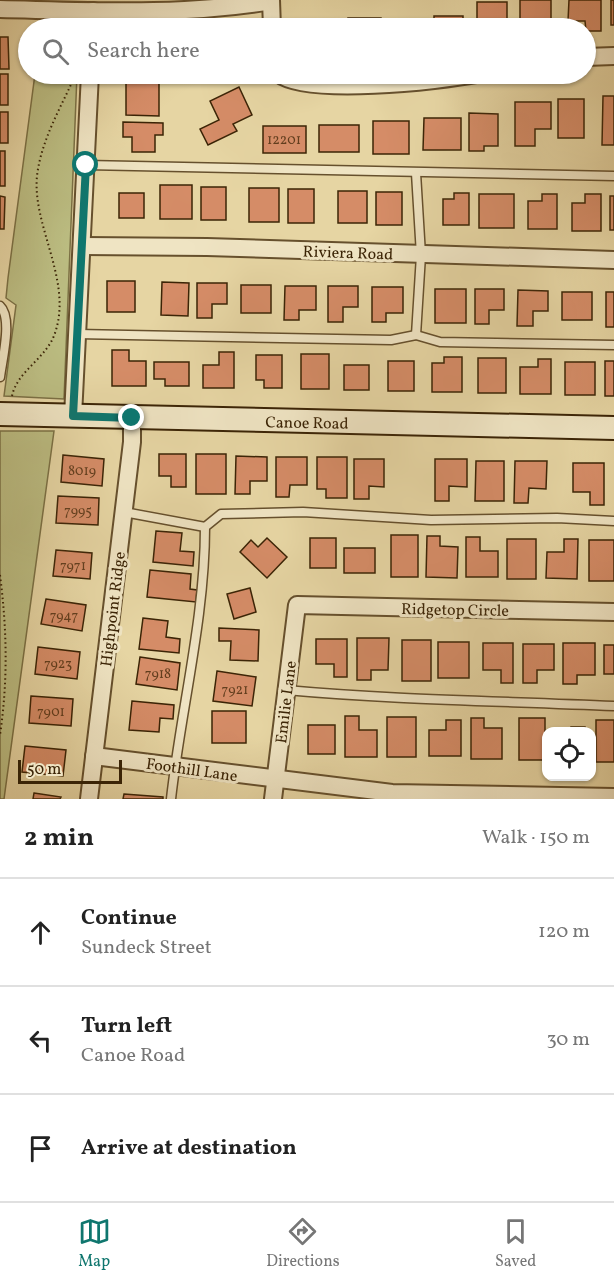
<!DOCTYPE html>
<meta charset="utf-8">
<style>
:root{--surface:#fff;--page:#f2f2f2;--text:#222;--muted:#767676;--line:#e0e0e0;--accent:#0f766e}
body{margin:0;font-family:Vollkorn,serif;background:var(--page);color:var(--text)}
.controls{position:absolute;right:18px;bottom:18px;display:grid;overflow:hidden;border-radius:12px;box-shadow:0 2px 4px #0004}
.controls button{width:54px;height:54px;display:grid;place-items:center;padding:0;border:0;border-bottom:2px solid var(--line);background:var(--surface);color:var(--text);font:30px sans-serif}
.scale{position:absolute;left:18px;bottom:15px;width:104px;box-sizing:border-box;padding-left:6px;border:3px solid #3b2406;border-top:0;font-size:16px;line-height:21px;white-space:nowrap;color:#3b2406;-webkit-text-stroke:4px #efe4c3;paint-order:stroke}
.stop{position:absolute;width:18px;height:18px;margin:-14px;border:4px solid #0f766e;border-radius:50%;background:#fff}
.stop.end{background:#0f766e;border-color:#fff;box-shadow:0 2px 6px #0008}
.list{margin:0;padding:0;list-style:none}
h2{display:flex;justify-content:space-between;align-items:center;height:78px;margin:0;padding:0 24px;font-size:26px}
h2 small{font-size:20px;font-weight:400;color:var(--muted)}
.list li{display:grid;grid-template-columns:39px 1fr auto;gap:18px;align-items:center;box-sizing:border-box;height:108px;padding:0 24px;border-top:2px solid var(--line)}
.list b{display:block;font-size:22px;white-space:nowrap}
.list p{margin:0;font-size:20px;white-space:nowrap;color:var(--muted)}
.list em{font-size:20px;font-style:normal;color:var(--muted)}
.icon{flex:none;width:33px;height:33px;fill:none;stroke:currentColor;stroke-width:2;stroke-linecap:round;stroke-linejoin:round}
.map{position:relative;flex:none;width:614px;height:799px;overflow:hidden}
.search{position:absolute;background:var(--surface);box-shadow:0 2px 4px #0004;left:18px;right:18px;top:18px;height:66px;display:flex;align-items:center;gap:15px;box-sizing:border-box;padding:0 21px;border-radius:33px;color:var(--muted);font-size:22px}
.sheet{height:402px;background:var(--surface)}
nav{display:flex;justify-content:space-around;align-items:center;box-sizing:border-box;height:84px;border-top:2px solid var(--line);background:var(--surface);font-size:16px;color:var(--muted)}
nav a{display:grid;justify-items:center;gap:3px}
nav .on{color:var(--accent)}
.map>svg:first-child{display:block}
</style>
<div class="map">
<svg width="614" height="799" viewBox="0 0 614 799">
<rect width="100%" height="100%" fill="#e6d5a3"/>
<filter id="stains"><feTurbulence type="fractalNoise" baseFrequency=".00333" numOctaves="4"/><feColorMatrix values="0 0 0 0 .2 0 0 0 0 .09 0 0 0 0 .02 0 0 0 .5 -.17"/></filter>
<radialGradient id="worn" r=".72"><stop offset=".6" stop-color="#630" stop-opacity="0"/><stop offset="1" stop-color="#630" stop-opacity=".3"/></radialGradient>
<g fill="#bbbc81" stroke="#7b7044" stroke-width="1.5">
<path d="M35,74H77L64,399L4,396L16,305L6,298L8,278Z"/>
<path d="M0,431H54L4,799H0Z"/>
</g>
<g fill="#d58c67" stroke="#3b2406" stroke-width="1.5">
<rect x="520" y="0" width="31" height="28"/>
<path d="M569,0H601V31H586L585,21H568Z"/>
<rect x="611" y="0" width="3" height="25"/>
<rect x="477" y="2" width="30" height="26"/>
<rect x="434" y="16" width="29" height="12"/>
<rect x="348" y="18" width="33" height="10"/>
<rect x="303" y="21" width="29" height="7"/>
<path d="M390,23L424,24V28H390Z"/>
<path d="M0,37H8L9,69H0Z"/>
<rect x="0" y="74" width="8" height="31"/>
<rect x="127" y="74" width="29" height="2"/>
<path d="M211,74H233V78L211,77Z"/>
<path d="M126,81H159V116L126,115Z"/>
<path d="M239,87L252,115L233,124L237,131L208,145L200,129L219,120L210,101Z"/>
<path d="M603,96H614V145H602Z"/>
<rect x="558" y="99" width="26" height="39"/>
<path d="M515,102H551V129H535V146H515Z"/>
<rect x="0" y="112" width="8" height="31"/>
<path d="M469,113L498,114V146H484V151H469Z"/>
<path d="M424,118H461V150H423Z"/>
<rect x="373" y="121" width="36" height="33"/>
<path d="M123,122L163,123V135H155V152H132V137H123Z"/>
<rect x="319" y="125" width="40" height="27"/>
<rect x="263" y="126" width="43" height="27"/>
<rect x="0" y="151" width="5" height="35"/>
<rect x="160" y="185" width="32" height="34"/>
<rect x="201" y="187" width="25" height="33"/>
<rect x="249" y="188" width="30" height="34"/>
<rect x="288" y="189" width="26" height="34"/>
<rect x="338" y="191" width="29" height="32"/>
<rect x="376" y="192" width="26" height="33"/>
<rect x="119" y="193" width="25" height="25"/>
<path d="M454,193H469V225H443V199H454Z"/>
<rect x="479" y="194" width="35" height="34"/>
<path d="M542,194H557V229H528V201H542Z"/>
<path d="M585,194H601V231H572V203H585Z"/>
<path d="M0,196L5,197L4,229H0Z"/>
<rect x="610" y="196" width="4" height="34"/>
<rect x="107" y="281" width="28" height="31"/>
<path d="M162,282L189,283L188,316L161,315Z"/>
<path d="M197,283H227V304H212V318H197Z"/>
<rect x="241" y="285" width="30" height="28"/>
<path d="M285,286H316V310H299V320H284Z"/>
<path d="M328,286H358V307H343V322H328Z"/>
<path d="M372,287H403V313H386V322H372Z"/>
<rect x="435" y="289" width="31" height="34"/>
<path d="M475,289H504V310H489V324H475Z"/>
<path d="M518,290L548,291V311H533V326H517Z"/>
<rect x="562" y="292" width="30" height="28"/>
<rect x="606" y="292" width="8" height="35"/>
<path d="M112,350H129V361H146V386H112Z"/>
<path d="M219,352H234V388H203V365H219Z"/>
<rect x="301" y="354" width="28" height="35"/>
<path d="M256,355H282V388H264V380H256Z"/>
<path d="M444,357H462V392H432V363H444Z"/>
<rect x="478" y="358" width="28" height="35"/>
<path d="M538,359H551V394H520V367H538Z"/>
<rect x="388" y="361" width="26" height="30"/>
<rect x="605" y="361" width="9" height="35"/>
<path d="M154,362H189V386H165V379H154Z"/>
<rect x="565" y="362" width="30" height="33"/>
<rect x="344" y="365" width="25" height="25"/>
<path d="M159,454H186V487H171V476H159Z"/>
<rect x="196" y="454" width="30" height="40"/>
<path d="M63,455L104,459L102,486L61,482Z"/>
<path d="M236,456L267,457V481H250V494H235Z"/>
<path d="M276,457H307V485H290L289,497H276Z"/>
<path d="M317,457H347V498H326V489H317Z"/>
<path d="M354,459H384V487L369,486V499H354Z"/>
<path d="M435,459H467V487L449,486V501H435Z"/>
<path d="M476,461H504V501H475Z"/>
<path d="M515,461H547L546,489L529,488L528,503H514Z"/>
<path d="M573,463H604V505H590V492H573Z"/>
<path d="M58,496L99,498L98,525L56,523Z"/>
<path d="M156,531L182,533L180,551L194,552L193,566L153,562Z"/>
<rect x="391" y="535" width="27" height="42"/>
<path d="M427,536H440V546L458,547L457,578L426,577Z"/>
<path d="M466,537H480V551H498V577H466Z"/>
<path d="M267,538L287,557L267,578L240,552L251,540L258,547Z"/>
<rect x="310" y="538" width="26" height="30"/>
<rect x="507" y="539" width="29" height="40"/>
<path d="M564,539H578L577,579L546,578L547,552H564Z"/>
<rect x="589" y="540" width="25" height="41"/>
<rect x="344" y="548" width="31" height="25"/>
<path d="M56,550L92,553L90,579L53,576Z"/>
<path d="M150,570L191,574L190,589L197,590L196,602L147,597Z"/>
<path d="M250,588L256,612L234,619L227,594Z"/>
<path d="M46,599L86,605L82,631L41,624Z"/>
<path d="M143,618L168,621L166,637L180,639L179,653L139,649Z"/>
<path d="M219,628L259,630L258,661L230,660L231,641H219Z"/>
<path d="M357,638H389L388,670H371V680H357Z"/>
<path d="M316,639H347V677H334V664H316Z"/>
<rect x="402" y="640" width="29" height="41"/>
<rect x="438" y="642" width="31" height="36"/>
<path d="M483,643H513V683H501V670H483Z"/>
<path d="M563,643H595V675H577V684H563Z"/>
<path d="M523,644H554V670H537V683H523Z"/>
<rect x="604" y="645" width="10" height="29"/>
<path d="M38,647L80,652L77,679L35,674Z"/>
<path d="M140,657L180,663L177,690L136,684Z"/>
<path d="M217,671L256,677L252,706L213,701Z"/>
<path d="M31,696L73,699L71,726L29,723Z"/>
<path d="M132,701L174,705L173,719L160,718L159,732L129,730Z"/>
<rect x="212" y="711" width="34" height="32"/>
<path d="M345,716H359V730H377V757H345Z"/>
<rect x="387" y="717" width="29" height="40"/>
<path d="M471,718H484V728H502V759H471Z"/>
<rect x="519" y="718" width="26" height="42"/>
<path d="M446,720H461V756H429V730H446Z"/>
<rect x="596" y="720" width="18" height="42"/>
<rect x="308" y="725" width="27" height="29"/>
<rect x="571" y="727" width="14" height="5"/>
<path d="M25,746L66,750L63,776L22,772Z"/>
<path d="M34,793L61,797L60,799H33Z"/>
<path d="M124,794L163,797V799H123Z"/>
</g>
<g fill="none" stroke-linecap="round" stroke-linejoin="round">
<g stroke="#66502d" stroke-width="11">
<g id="lane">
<path d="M86,165L614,176"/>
<path d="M0,306C13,318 2,360 0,377"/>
<path d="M77,334L391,340L416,335L440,342L614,345"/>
<path d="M416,335L421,255L416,173"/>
<path d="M124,512L205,527"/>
<path d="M286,690C395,700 505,701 614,706"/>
<path d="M171,799C181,709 205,618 205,527L221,514L303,512L431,520L557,518L614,521"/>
</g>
</g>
<g stroke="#66502d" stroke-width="20">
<g id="street">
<path d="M271,0L272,28"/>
<path d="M0,9C91,11 181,16 271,1"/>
<path d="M92,28L93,11"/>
<path d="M586,57L614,56"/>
<path d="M279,74C307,96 439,81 477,74"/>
<path d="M83,246L207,247L614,260"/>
<path d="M73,416L90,74"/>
<path d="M94,756L392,793L614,797"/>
<path d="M89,799L132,442V418"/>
<path d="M273,799L297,605L614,612"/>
</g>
</g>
<g stroke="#3b2406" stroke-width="26">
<path id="secondary" d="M0,414L614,428"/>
</g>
<g stroke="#3b2406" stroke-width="2" stroke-dasharray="1.5 3" stroke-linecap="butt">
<path d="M12,396C17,371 47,358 55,333C73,281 32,226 37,176C41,141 60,109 74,78"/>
<path d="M0,575C7,630 8,680 0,735"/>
</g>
<use href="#lane" stroke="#efe4c3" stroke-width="8"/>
<use href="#street" stroke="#efe4c3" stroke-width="16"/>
<use href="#secondary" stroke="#efe4c3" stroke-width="22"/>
</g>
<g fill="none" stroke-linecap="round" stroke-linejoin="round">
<path stroke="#0f766e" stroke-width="8" d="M86,165L73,416L132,418"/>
</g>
<g text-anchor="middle" stroke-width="6" stroke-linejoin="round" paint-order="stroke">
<g font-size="14" fill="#623e1e">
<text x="284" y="144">12201</text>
<text x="82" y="475">8019</text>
<text x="78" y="515">7995</text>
<text x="73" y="570">7971</text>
<text x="64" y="620">7947</text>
<text x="58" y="668">7923</text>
<text x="158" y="678">7918</text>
<text x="235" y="694">7921</text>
<text x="51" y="716">7901</text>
</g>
<g font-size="16" fill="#3b2406" stroke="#efe4c3">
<text transform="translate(348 252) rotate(2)" y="6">Riviera Road</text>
<text transform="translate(307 422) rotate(1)" y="6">Canoe Road</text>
<text transform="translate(112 609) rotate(-83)" y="6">Highpoint Ridge</text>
<text transform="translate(455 609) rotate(1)" y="6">Ridgetop Circle</text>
<text transform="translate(285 702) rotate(-83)" y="6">Emilie Lane</text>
<text transform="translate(192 769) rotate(8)" y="6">Foothill Lane</text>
</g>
</g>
<rect width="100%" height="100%" filter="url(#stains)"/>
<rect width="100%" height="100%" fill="url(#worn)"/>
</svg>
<div class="controls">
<button><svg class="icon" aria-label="locate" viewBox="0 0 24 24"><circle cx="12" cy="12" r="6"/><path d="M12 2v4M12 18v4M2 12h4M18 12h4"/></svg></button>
</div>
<div class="scale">50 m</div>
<div class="stop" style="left:86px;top:165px"></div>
<div class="stop end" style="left:132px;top:418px"></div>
<div class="search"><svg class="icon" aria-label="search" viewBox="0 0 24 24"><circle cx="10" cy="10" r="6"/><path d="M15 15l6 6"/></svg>Search here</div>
</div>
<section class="sheet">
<h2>2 min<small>Walk · 150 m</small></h2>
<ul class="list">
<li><svg class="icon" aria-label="ahead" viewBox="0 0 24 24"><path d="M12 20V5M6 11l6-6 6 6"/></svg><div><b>Continue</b><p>Sundeck Street</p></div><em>120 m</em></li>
<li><svg class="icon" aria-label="left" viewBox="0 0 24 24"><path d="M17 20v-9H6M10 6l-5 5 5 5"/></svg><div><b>Turn left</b><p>Canoe Road</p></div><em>30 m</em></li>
<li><svg class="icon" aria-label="arrive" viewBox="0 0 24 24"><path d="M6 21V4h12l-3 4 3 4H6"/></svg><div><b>Arrive at destination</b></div></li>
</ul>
</section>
<nav>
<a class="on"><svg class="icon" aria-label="map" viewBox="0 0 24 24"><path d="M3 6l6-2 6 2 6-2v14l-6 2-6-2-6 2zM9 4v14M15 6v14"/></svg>Map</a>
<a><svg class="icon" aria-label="directions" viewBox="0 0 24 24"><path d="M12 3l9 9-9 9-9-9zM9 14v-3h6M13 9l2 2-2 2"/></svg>Directions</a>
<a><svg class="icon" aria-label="saved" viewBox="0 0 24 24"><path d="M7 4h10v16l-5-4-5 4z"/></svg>Saved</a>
</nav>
